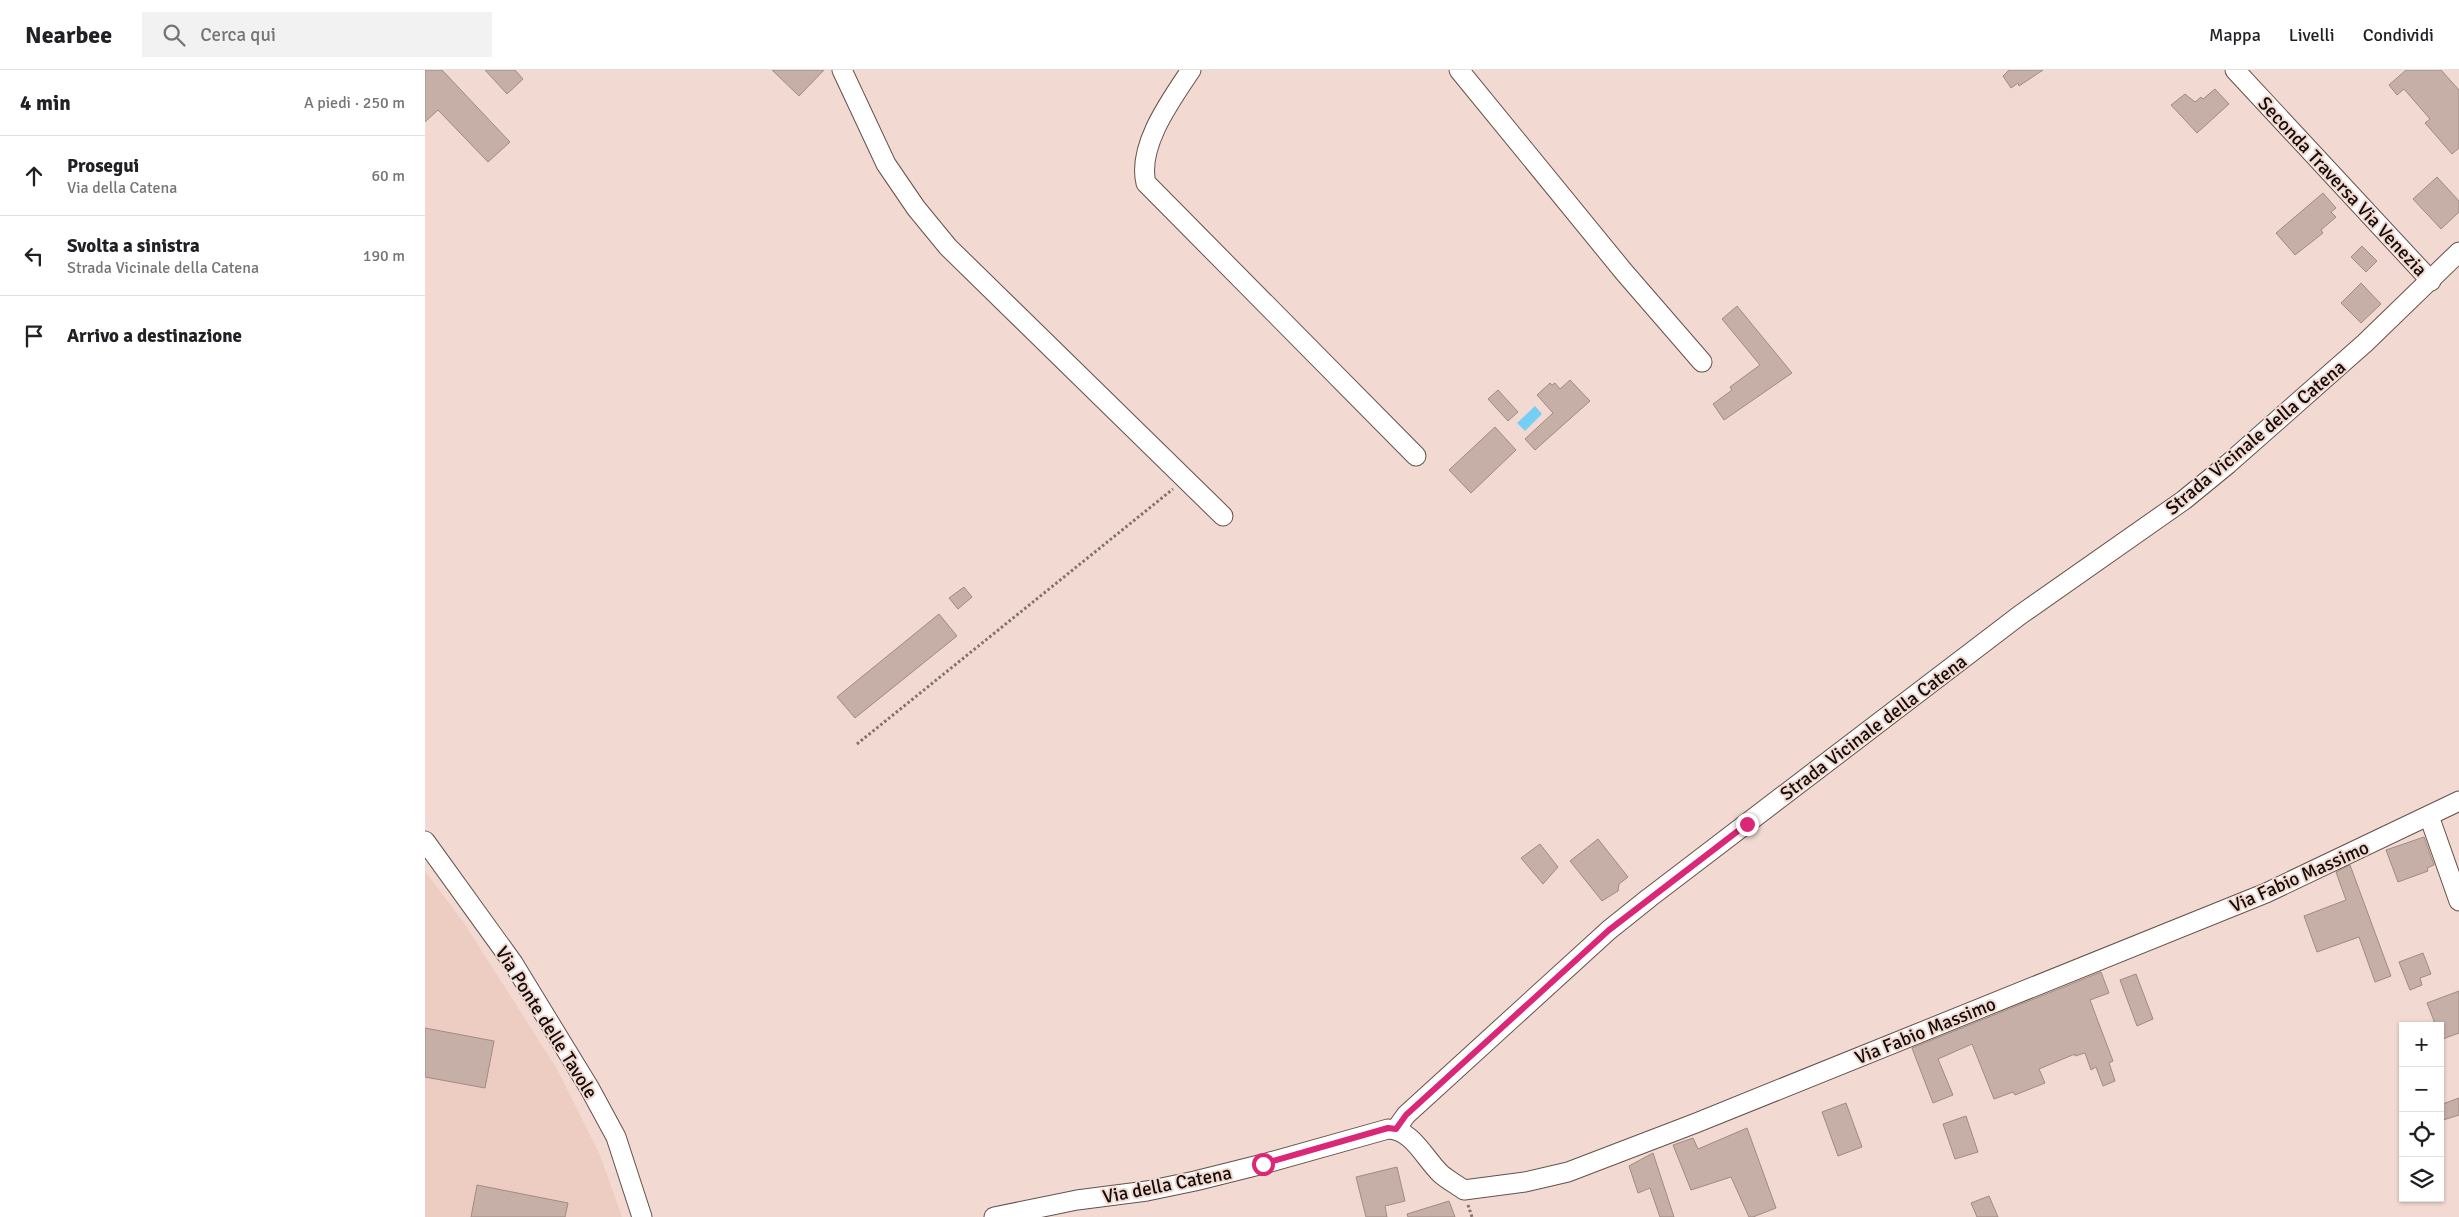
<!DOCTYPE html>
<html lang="it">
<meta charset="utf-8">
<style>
:root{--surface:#fff;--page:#f2f2f2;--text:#202124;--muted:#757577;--line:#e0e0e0}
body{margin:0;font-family:Signika,sans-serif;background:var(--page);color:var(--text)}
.controls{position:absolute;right:15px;bottom:15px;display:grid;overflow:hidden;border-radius:0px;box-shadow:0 1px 4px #0004}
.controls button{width:45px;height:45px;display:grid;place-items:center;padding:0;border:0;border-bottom:1px solid var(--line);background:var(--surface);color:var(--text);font:25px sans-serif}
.stop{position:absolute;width:15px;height:15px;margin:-11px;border:4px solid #db2777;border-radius:50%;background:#fff}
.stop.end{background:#db2777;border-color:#fff;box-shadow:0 1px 5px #0008}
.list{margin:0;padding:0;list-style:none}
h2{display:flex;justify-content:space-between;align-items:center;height:65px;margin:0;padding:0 20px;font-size:21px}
h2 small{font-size:16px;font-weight:400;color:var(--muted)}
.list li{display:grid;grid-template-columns:32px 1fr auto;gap:15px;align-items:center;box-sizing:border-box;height:80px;padding:0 20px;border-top:1px solid var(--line)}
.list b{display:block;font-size:19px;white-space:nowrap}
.list p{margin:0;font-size:16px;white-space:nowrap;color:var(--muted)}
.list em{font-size:16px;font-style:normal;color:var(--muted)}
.icon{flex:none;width:28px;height:28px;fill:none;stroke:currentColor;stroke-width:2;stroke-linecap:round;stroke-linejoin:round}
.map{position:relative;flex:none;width:2034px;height:1147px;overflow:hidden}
header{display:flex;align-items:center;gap:30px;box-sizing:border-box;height:70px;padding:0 25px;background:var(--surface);border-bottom:1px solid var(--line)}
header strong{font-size:24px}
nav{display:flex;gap:28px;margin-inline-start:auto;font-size:18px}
.search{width:350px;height:45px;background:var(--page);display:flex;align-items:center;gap:12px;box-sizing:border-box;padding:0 18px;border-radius:0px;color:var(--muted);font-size:19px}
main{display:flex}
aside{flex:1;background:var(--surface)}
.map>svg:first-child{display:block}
</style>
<header>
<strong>Nearbee</strong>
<div class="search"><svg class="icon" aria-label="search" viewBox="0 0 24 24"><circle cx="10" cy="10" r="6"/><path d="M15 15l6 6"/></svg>Cerca qui</div>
<nav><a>Mappa</a><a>Livelli</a><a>Condividi</a></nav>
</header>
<main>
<aside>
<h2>4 min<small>A piedi · 250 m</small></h2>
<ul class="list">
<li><svg class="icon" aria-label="ahead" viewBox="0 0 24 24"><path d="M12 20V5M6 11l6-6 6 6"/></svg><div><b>Prosegui</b><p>Via della Catena</p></div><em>60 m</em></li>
<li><svg class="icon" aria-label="left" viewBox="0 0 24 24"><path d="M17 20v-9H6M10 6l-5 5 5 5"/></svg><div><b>Svolta a sinistra</b><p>Strada Vicinale della Catena</p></div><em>190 m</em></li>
<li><svg class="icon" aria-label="arrive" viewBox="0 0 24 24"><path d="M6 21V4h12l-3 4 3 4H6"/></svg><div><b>Arrivo a destinazione</b></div></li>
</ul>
</aside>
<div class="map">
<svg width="2034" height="1147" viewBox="0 0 2034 1147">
<rect width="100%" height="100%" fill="#f2d9d1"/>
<path fill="#edcdc1" d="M0,801L39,853L132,999L175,1085L197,1147H0Z"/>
<path fill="#76cef6" d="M1110,336L1117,344L1100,361L1092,353Z"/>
<g fill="#c6afa7" stroke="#a18b83">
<path d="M0,0H17L85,72L63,92L13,40L0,52Z"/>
<path d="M60,0H90L98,9L82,24Z"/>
<path d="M347,0H399L374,26Z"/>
<path d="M1584,0H1618L1594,16L1593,13L1586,18L1578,6Z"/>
<path d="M1981,0H2016L2034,20V78L2027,84L2000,53L2005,49L1979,19L1972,25L1964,15Z"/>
<path d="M1790,19L1804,34L1772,63L1746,35L1760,24L1770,32L1776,27L1778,29Z"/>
<path d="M2012,107L2034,131V142L2016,159L1988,129Z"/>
<path d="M1898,123L1911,138L1906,142L1911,147L1896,160L1898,163L1870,185L1851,163Z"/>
<path d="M1937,176L1952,191L1941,202L1926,187Z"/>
<path d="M1936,213L1956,234L1936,253L1916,233Z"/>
<path d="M1312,236L1367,303L1299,350L1288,334L1307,320L1305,317L1335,295L1297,249Z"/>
<path d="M1145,310L1165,331L1110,380L1100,369L1128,343L1112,325L1125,313L1127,315L1130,313L1135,319Z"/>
<path d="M1073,320L1093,342L1083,351L1063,329Z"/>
<path d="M1070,357L1091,380L1046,423L1024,400Z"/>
<path d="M539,517L547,527L533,539L524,528Z"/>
<path d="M514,544L532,566L430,648L412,627Z"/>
<path d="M1999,767L2009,795L2002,798L2003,801L1973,812L1961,780Z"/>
<path d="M1173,769L1203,807L1194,814L1193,821L1177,831L1145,791Z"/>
<path d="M1115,774L1133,797L1118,814L1096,788Z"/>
<path d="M1925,795L1966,906L1950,912L1934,867L1892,882L1879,846L1921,830L1911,802Z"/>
<path d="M1998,883L2006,904L1995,908L1997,915L1985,920L1974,892Z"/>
<path d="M1676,902L1684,923L1665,930L1688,991L1684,993L1690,1011L1678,1016L1671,997L1666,1000L1660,983L1650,986V984L1614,999L1620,1013L1590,1025L1588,1022L1569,1029L1547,974L1513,989L1528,1025L1508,1033L1487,978Z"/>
<path d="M1711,904L1728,949L1712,956L1695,910Z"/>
<path d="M2034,921V963L2015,970V956H2011L2002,933Z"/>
<path d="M0,958L69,971L60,1018L0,1007Z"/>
<path d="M2034,1028V1045L2015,1051V1035Z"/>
<path d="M1421,1033L1437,1077L1413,1086L1397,1042Z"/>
<path d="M1541,1046L1553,1082L1530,1089L1518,1054Z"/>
<path d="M1322,1058L1351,1138L1328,1147H1324L1306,1107L1266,1120L1248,1075L1268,1068L1273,1079Z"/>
<path d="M1228,1083L1249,1147H1235L1225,1118L1213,1123L1204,1096Z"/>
<path d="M972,1097L980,1131L960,1136L962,1147H941L931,1107Z"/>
<path d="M52,1115L143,1133L140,1147H46Z"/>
<path d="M1564,1126L1573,1147H1552L1546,1133Z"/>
<path d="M1024,1131L1030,1147H983L982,1144Z"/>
</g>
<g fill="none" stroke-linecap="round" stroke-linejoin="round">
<g stroke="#65514a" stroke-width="21">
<g id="minor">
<path d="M417,0L461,94L491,138L523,177L798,446"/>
<path d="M766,0C746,30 712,76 721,113L991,386"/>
<path d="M1034,0L1199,202L1277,292"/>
<path d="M1810,0L2006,211"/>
<path d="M2004,746L2034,831"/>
<path d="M0,771L88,893L165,1019L191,1067L217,1147"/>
<path d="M971,1059L981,1045L1184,860L1224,828L1595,545L1759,430L1803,394L1940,273L2034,182"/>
<path d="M569,1147L652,1130L722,1121L770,1111L838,1094L963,1059C987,1059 1000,1089 1016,1104C1023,1110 1032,1115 1039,1120L1100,1112L1143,1102L1271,1053L1841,823L2034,731"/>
</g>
</g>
<g stroke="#82726d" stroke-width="3" stroke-dasharray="2.5 2.5" stroke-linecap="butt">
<path d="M432,674L748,419"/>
<path d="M1043,1135L1047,1147"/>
</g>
<use href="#minor" stroke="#fff" stroke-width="19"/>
</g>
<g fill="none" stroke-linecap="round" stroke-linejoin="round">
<path stroke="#db2777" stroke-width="6" d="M838,1094L963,1058L971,1059L981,1045L1184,860L1322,754"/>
</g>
<g text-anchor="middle" stroke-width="4" stroke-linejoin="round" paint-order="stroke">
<g font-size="19" fill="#130c09" stroke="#f2d9d1">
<text transform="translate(1918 116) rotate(47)" y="7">Seconda Traversa Via Venezia</text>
<text transform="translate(1830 367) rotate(-40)" y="7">Strada Vicinale della Catena</text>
<text transform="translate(1448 657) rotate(-37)" y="7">Strada Vicinale della Catena</text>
<text transform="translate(1874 806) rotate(-24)" y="7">Via Fabio Massimo</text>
<text transform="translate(122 952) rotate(58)" y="7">Via Ponte delle Tavole</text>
<text transform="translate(1500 960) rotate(-22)" y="7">Via Fabio Massimo</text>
<text transform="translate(742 1114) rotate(-11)" y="7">Via della Catena</text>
</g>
</g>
</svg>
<div class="controls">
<button>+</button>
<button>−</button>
<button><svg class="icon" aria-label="locate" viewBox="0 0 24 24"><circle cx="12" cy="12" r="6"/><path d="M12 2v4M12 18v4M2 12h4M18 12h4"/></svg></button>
<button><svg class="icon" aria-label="layers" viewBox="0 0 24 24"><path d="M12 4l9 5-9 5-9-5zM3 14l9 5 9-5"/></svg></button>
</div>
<div class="stop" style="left:838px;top:1094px"></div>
<div class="stop end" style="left:1322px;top:754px"></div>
</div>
</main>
